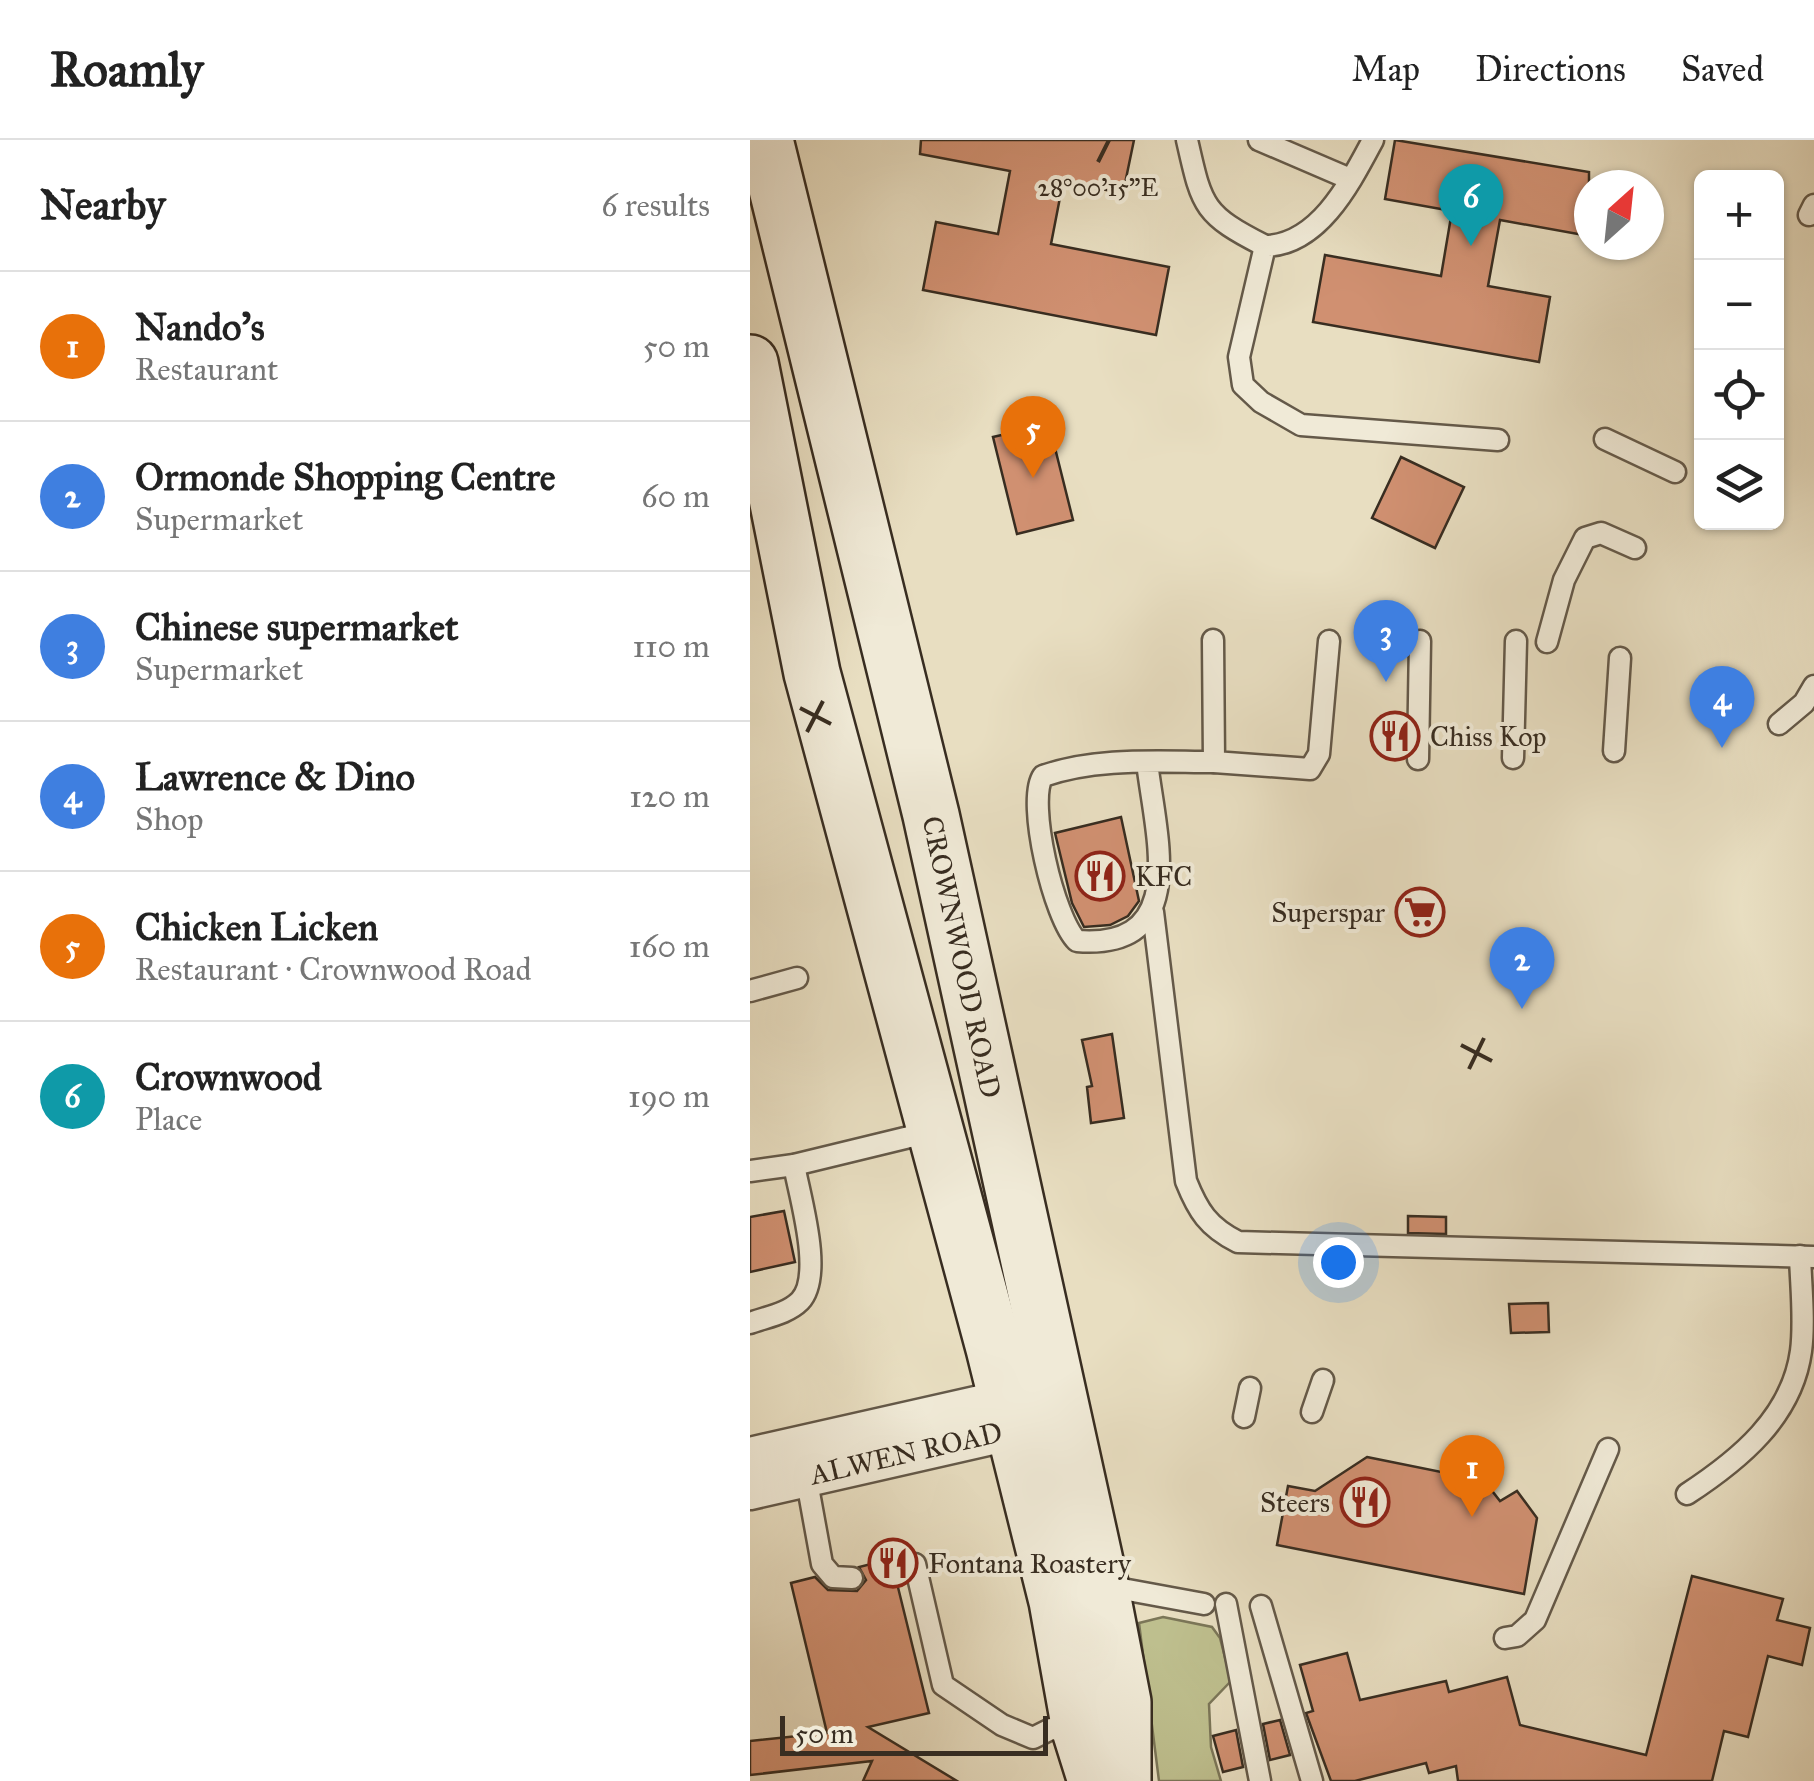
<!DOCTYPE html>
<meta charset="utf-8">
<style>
:root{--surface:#fff;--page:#f2f2f2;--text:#222;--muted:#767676;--line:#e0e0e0;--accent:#ea580c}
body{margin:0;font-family:"IM FELL Great Primer",serif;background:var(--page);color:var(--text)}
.controls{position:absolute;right:30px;top:30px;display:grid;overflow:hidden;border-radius:15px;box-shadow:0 2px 8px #0004}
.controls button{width:90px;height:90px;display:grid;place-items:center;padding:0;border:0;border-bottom:2px solid var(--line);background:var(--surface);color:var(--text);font:50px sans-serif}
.compass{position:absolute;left:824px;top:30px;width:90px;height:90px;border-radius:50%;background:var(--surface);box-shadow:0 2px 8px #0004;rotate:27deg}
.scale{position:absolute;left:30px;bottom:25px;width:268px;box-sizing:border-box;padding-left:10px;border:5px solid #382d21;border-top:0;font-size:28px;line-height:35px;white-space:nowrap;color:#382d21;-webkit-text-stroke:8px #f0ead7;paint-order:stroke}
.you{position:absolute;left:588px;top:1122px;width:35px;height:35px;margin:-25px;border:8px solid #fff;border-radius:50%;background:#1a73e8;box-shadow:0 0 0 15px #1a73e833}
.badge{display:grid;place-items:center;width:65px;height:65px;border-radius:50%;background:var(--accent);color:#fff;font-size:32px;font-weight:700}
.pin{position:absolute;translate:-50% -82px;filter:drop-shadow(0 2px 5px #0008)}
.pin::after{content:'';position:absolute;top:52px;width:35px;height:30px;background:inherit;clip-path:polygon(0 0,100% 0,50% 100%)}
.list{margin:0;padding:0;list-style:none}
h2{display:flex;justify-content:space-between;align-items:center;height:130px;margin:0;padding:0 40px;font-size:42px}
h2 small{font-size:32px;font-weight:400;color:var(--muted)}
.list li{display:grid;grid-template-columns:65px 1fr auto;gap:30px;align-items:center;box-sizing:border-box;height:150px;padding:0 40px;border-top:2px solid var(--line)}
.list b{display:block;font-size:38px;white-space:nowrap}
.list p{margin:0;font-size:32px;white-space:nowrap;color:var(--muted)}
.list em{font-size:32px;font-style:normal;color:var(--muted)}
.icon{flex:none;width:55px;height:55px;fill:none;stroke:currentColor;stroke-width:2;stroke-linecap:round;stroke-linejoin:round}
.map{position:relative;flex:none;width:1064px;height:1641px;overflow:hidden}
header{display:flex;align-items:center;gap:60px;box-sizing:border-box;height:140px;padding:0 50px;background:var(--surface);border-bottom:2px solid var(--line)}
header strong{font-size:48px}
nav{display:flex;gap:55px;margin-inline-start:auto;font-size:35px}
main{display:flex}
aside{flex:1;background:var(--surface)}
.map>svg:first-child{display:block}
</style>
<header>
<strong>Roamly</strong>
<nav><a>Map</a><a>Directions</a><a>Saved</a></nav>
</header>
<main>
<aside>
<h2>Nearby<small>6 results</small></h2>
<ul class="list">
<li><span class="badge" style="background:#e8710a">1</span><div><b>Nando's</b><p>Restaurant</p></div><em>50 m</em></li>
<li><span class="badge" style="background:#3f7fe0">2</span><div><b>Ormonde Shopping Centre</b><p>Supermarket</p></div><em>60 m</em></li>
<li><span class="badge" style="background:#3f7fe0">3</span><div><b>Chinese supermarket</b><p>Supermarket</p></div><em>110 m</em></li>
<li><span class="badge" style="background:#3f7fe0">4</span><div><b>Lawrence &amp; Dino</b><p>Shop</p></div><em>120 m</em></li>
<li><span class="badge" style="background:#e8710a">5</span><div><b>Chicken Licken</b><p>Restaurant · Crownwood Road</p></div><em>160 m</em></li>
<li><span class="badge" style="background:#0f9aa8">6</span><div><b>Crownwood</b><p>Place</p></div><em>190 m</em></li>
</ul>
</aside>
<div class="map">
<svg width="1064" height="1641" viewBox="0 0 1064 1641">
<rect width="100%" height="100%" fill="#e8dec1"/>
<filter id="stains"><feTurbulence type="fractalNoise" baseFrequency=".002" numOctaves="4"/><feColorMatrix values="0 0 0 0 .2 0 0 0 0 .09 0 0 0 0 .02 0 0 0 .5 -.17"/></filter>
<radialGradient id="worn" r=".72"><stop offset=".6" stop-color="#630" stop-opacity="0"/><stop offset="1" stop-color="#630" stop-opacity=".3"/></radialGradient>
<path fill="#bebf8e" stroke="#7b7658" stroke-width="2.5" d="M413,1477L462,1487L470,1498L481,1541L459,1564L461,1607L471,1641H409L389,1483Z"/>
<g fill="#d09071" stroke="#382d21" stroke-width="2.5">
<path d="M171,0H384L373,53L313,42L301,104L419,127L406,195L173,150L186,82L248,94L260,31L170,14Z"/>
<path d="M645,0L839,32V96L750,80L738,146L800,157L789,222L563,182L575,115L691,136L702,71L635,59Z"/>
<path d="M299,284L323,380L267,394L243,297Z"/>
<path d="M651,317L714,347L685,408L622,378Z"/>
<path d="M371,677L389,761L378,776L360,785L334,787L322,763L305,693Z"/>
<path d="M362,894L374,978L341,983L337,947L342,946L332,900Z"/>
<path d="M34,1071L45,1122L0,1132V1077Z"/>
<path d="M658,1076L696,1077V1094L658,1093Z"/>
<path d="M798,1163L799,1192L761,1193L759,1164Z"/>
<path d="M617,1317L696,1333L718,1320L750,1361L767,1351L787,1378L774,1454L527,1405L538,1346L565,1351Z"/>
<path d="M141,1419L179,1573L118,1587L207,1641H113L122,1621L0,1635V1601L77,1593L41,1443L65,1437L78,1450L107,1451L116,1440L109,1427Z"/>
<path d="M942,1436L1033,1459L1027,1480L1060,1488L1052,1525L1018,1516L998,1597L974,1591L962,1641H708L706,1626L679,1633L676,1623L605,1641H581L556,1573L563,1571L550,1525L597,1513L610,1560L696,1541L699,1552L757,1537L770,1585L896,1615Z"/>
<path d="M530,1580L540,1615L520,1620L513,1584Z"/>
<path d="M486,1590L493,1627L473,1632L463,1596Z"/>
</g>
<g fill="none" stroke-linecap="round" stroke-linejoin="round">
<g stroke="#645949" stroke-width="25">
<g id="service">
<path d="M437,0C452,66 452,74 515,106"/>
<path d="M509,0L600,39"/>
<path d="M623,0C600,43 569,105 515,106L489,217L493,245L511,262L551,285L748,300"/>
<path d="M1059,75L1064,65"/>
<path d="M855,299L925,332"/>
<path d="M463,500L464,622L560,629L569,614L579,501"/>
<path d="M797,502L814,440L835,398L851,393L885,408"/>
<path d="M1029,584L1054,563L1064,546"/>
<path d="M864,611L870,518"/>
<path d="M763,618L766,501"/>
<path d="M668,619L670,501"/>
<path d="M397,622C405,694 442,810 327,801C304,779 276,661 293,636C346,617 409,622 464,622"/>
<path d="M403,772L436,1041C448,1071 458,1087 488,1102L1064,1117"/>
<path d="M0,851L47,838"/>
<path d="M0,1031L44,1025L184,991"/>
<path d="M0,1183C16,1177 37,1174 50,1161C74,1136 50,1058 44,1025"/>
<path d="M562,1272L573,1240"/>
<path d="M494,1277L500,1248"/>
<path d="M56,1336L72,1424L83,1437L102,1438"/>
<path d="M937,1354C989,1320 1042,1277 1051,1211C1055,1181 1051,1147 1050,1116"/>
<path d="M165,1424L193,1545L252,1585L283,1598L301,1589L330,1590"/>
<path d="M356,1446L454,1464"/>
<path d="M476,1464L510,1641"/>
<path d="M511,1466L562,1641"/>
<path d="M755,1498L767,1496L785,1480L858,1309"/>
</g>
</g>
<g stroke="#645949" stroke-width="45">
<g id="minor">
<path d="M0,1318L284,1254"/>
<path d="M0,1349L290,1283"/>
</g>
</g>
<g stroke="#382d21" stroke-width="60">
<g id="secondary">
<path d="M15,0L181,675L350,1444L373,1562V1641"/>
<path d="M0,223L62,533L244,1208L307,1461L330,1590L346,1641"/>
</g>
</g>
<use href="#service" stroke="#f0ead7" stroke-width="20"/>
<use href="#minor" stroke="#f0ead7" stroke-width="40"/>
<use href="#secondary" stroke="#f0ead7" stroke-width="55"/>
</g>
<path fill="none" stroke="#382d21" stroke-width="4" d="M348,22L359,0M50,568L81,584M57,592L73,561M711,905L742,921M719,929L734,898"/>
<defs>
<g id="restaurant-ring" transform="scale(2.5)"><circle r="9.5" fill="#f0ead7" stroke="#8f2418" stroke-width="1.5"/><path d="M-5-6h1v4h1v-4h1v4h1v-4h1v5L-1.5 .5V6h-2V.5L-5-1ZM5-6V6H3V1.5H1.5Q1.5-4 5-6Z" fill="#8f2418"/></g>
<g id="supermarket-ring" transform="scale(2.5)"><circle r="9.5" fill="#f0ead7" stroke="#8f2418" stroke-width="1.5"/><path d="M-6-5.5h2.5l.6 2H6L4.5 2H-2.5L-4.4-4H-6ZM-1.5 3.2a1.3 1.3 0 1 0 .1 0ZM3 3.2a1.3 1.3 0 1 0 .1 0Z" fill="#8f2418"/></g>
</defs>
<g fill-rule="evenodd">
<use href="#restaurant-ring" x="645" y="596"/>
<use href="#restaurant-ring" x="350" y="736"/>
<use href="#supermarket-ring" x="670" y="772"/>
<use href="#restaurant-ring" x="615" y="1362"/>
<use href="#restaurant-ring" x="143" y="1423"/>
</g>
<g text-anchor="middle" stroke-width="8" stroke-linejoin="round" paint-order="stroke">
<g font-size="28" fill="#382d21" stroke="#f0ead7" text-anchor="start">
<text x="680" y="606">Chiss Kop</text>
<text x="385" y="746">KFC</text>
<text x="635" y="782" text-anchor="end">Superspar</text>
<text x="580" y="1372" text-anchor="end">Steers</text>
<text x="178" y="1433">Fontana Roastery</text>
</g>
<g font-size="28" fill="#382d21" stroke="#f0ead7">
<text transform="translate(212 817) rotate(78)" y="10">CROWNWOOD ROAD</text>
<text transform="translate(156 1313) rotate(-13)" y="10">ALWEN ROAD</text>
</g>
</g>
<g font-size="25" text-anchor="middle" fill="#382d21" stroke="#f0ead7" stroke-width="8" stroke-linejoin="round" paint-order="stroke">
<text x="348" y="56">28°00'15"E</text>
</g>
<rect width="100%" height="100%" filter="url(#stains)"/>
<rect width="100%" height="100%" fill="url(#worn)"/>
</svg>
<div class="controls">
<button>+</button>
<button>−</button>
<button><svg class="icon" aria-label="locate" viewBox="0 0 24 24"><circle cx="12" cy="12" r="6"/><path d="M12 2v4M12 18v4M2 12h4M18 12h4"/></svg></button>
<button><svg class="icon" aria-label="layers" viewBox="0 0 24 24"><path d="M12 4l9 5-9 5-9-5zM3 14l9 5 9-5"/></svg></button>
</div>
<svg class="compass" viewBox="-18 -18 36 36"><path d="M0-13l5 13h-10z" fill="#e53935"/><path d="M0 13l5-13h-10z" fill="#767676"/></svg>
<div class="scale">50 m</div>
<div class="you"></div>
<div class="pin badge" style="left:722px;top:1377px;background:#e8710a">1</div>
<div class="pin badge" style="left:772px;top:869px;background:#3f7fe0">2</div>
<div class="pin badge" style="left:636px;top:542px;background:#3f7fe0">3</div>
<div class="pin badge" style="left:972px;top:608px;background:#3f7fe0">4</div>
<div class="pin badge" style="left:283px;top:338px;background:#e8710a">5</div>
<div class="pin badge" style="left:721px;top:106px;background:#0f9aa8">6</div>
</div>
</main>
